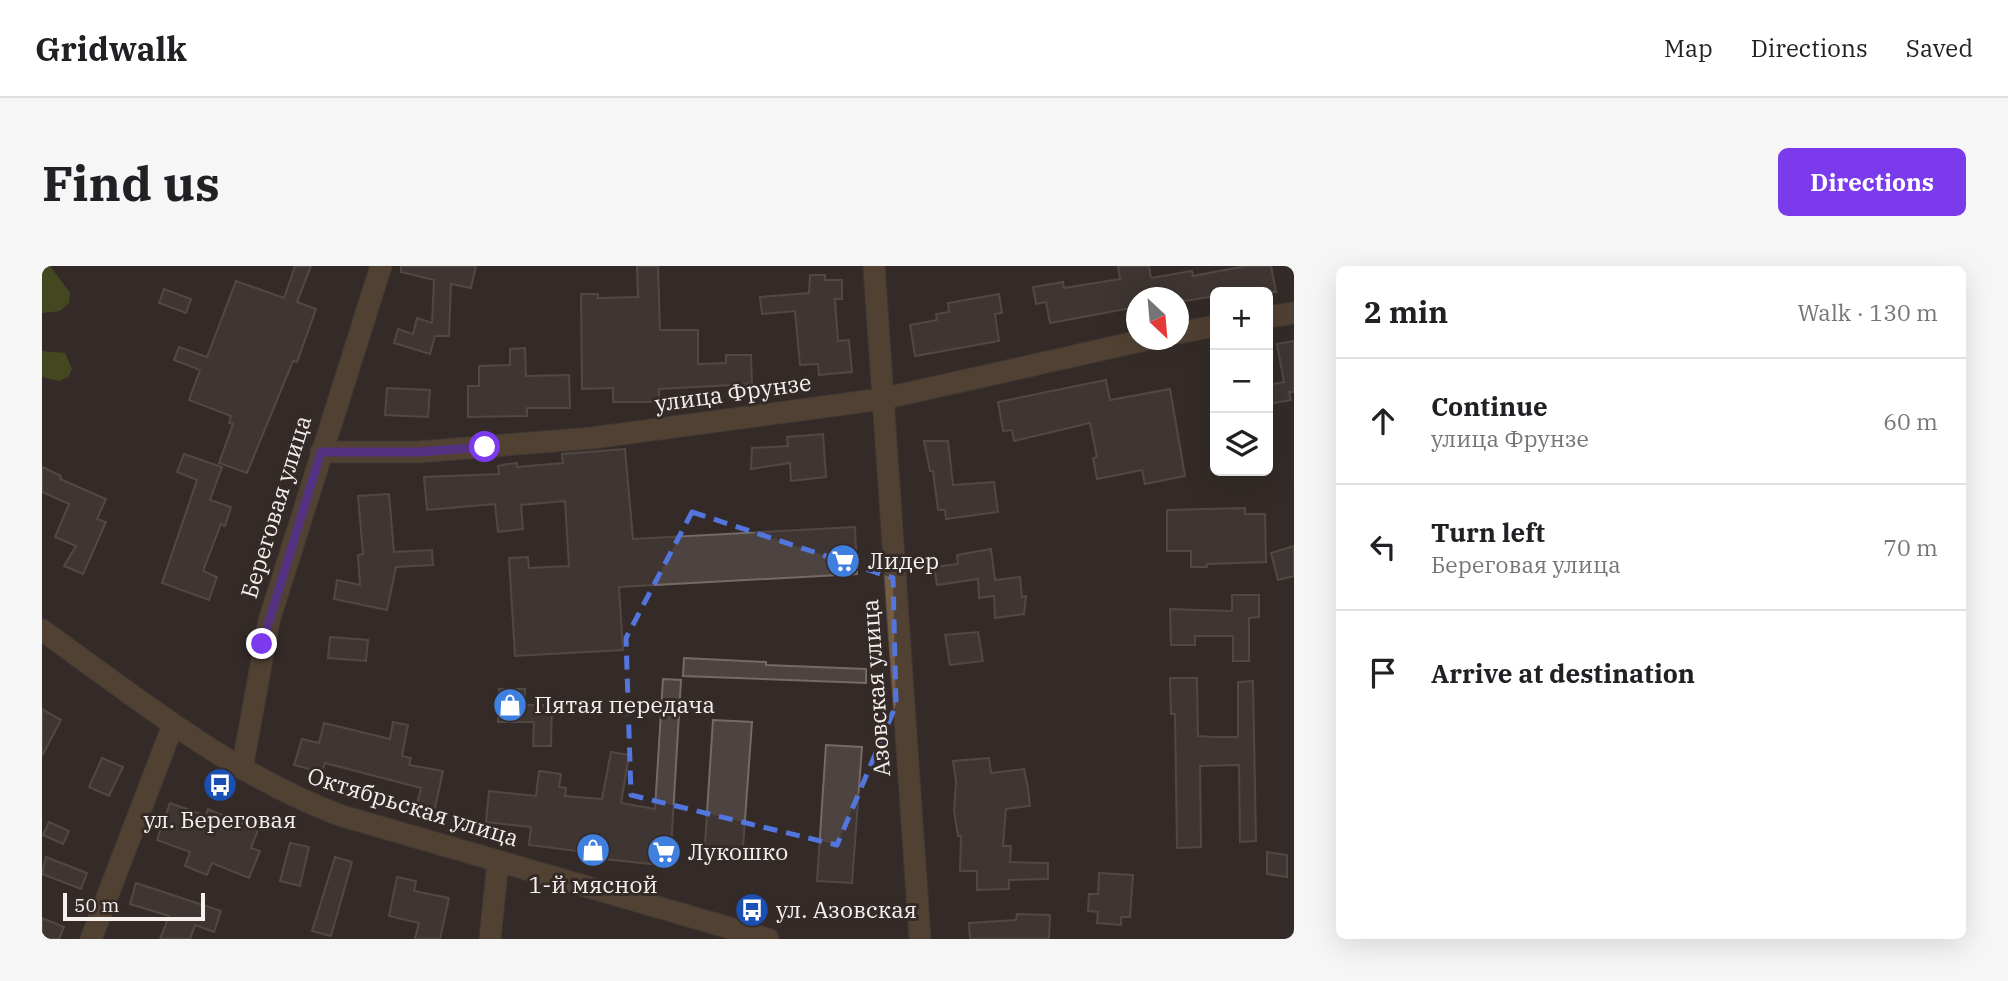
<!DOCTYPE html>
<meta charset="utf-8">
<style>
:root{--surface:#fff;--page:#f6f6f6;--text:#202124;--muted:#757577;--line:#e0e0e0;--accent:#7c3aed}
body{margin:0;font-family:"IBM Plex Serif",serif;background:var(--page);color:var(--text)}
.controls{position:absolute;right:21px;top:21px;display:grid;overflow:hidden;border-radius:10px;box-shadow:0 7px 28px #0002}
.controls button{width:63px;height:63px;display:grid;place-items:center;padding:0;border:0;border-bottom:2px solid var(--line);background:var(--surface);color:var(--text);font:35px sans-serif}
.compass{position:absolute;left:1084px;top:21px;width:63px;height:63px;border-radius:50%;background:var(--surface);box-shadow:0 7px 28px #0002;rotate:154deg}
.scale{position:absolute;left:21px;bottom:18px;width:142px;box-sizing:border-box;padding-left:7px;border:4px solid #f5f0ee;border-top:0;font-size:19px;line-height:24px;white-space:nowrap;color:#f5f0ee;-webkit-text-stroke:5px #342b28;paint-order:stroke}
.stop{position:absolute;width:21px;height:21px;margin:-16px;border:5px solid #7c3aed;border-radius:50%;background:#fff}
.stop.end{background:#7c3aed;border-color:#fff;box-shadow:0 2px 7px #0008}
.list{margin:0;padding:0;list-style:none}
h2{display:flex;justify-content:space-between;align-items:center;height:91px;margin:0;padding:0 28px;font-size:30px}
h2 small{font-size:23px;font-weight:400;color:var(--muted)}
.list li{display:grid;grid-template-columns:46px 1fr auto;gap:21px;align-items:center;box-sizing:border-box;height:126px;padding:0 28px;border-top:2px solid var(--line)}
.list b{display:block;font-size:26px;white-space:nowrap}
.list p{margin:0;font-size:23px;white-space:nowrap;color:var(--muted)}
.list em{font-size:23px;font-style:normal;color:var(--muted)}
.icon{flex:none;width:38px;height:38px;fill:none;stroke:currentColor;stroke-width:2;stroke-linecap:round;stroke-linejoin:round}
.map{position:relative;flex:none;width:1252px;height:673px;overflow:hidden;border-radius:10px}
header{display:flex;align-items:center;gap:42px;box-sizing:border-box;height:98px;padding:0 35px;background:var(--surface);border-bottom:2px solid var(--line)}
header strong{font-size:33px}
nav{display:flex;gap:38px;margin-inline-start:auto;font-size:24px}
.intro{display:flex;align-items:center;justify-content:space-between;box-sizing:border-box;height:168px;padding:0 42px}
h1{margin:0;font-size:49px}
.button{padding:18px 32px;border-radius:10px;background:var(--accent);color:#fff;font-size:24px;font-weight:700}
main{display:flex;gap:42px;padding:0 42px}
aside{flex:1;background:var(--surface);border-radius:10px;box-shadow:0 7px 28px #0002}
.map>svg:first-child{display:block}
</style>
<header>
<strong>Gridwalk</strong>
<nav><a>Map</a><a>Directions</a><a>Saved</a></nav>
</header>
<div class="intro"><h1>Find us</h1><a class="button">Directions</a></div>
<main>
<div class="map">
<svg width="1252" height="673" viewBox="0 0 1252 673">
<rect width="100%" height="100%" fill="#342b28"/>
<g fill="#576c18">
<path d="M0,0H8L28,27L27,37L18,45L0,47Z"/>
<path d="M0,85L23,87L30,103L26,111L17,115L0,111Z"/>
</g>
<g fill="#4d4340" stroke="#746a67" stroke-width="2">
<path d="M253,0H269L255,36L274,43L255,96L251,95L205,207L177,197L191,158L187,157L189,150L147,134L158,104L132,94L137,81L165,91L194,15L242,32Z"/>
<path d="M359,0H434L429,22L409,18L407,70H393L388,88L352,77L356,63L371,68L375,52L390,57L392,14L359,6Z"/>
<path d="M595,0H616L618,64H656V98L684,97V89H709L710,118L617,123V136H571V122L540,123L539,28H556V32L596,31Z"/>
<path d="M1076,0H1107L1109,12L1150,5L1151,10L1204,0H1229L1234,26H1173V30L1137,36V32H1095V41L1008,57L1004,36L994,38L991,21L1021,16L1022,22L1078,13Z"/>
<path d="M768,9H783V14H800V33H793L796,75L807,74L810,106L777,109L776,98L758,99L753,45L720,48L718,31L767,27Z"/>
<path d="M122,23L149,33L144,47L117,37Z"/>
<path d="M957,28L960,47L953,48L957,75L873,90L868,59L895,54L894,48L907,46L906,37Z"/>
<path d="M1252,75V126H1247L1249,134L1226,138V119L1242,116L1235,78Z"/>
<path d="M483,82L484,110L527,109L528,142H485V150L426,151V120H437V100L468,99V83Z"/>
<path d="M1064,114L1068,134L1128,123L1143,210L1103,218L1100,204L1055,213L1051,192L1055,191L1048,157L972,175L970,164L961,165L956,136Z"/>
<path d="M345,122L388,124L386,151L343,149Z"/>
<path d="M781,168L784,211L749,215L748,197L709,203L710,182L746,180L745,171Z"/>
<path d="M882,175H906L911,219L952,216L956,246L904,253L903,244H896L891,205H888Z"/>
<path d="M583,183L591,273L813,261L815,308L577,321L581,384L473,390L467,292L486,291L487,302L527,300L523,235L479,239L481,263L456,266L453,238L385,244L382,211L457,208L456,200L465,198L475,197V201L521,197L520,188Z"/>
<path d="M142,188L180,201L168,234L189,241L183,260L179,258L161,305L175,311L167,334L120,317L155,214L135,206Z"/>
<path d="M0,201L19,210L18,213L64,233L55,253L64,256L41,308L22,300L34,280L13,271L27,238L0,226Z"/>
<path d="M347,228L352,286L390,284L391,299L354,301L345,344L292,333L295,314L318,319L316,289L321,288L316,230Z"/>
<path d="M1203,242V248H1223L1224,296L1165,298V301H1149V285H1125V244Z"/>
<path d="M1252,280V310L1236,314L1229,287Z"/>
<path d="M949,283L953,314L978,311L980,331L984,330L982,348L953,352L952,330L937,332L936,313L895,319L892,301L916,298L915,289Z"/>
<path d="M1190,329H1217V351L1207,352V395H1191V370H1153V379H1129L1128,343L1190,345Z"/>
<path d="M936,366L941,395L908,399L903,369Z"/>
<path d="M288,371L326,374L324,395L286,392Z"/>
<path d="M642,392L724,396V399L824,403V417L641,410Z"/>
<path d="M1128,412H1155L1156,470L1171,471H1196V416L1211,415L1214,575L1198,576L1197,499L1158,500L1159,581L1135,582L1133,448H1129Z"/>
<path d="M621,413L639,414L628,600L542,591L543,586L487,579L489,561L444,556L447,525L494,530L497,505L519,508L517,521L524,522L523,530L560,533L569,486L587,489L579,537L613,543Z"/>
<path d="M457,423H483L482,439H510L509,480H491L492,456H456Z"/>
<path d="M0,443L19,454L0,490Z"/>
<path d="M671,454L710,456L700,595L662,593Z"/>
<path d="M351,456L366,459L360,490L369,492L367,499L401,505L393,542L375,538L379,522L283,497L280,506L252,499L260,473L277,477L282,457L348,473Z"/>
<path d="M784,479L820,481L810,617L775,615Z"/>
<path d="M60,492L81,501L67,530L47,521Z"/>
<path d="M947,492L949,507L982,503L986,522L988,540L964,543L961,580H969L968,596L1006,597V613L967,614V623L935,624V605H918L919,570H916L912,545L914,515L911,495Z"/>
<path d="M128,537L164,550L166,543L216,564L209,582L218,585L207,612L170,597L165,609L143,600L148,586L115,574Z"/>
<path d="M7,556L27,565L21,578L1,569Z"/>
<path d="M248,577L267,581L258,620L238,615Z"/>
<path d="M1225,586L1245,589V611L1225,608Z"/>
<path d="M4,591L45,607L39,623L0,608Z"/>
<path d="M293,591L310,596L289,670L270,665Z"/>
<path d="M1057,607L1091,609L1088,651H1079V659L1055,657L1056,646L1046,645L1047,628H1056Z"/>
<path d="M355,611L374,615L372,625L407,632L398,673H373L377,657L347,650Z"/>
<path d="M94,617L179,645L172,666L153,659L148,673H118L127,650L88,638Z"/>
<path d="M975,648L1008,649L1007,673H928L927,657L974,654Z"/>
<path d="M0,652L22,661L17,673H0Z"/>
</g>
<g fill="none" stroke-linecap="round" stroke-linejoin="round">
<g stroke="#4f4744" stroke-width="23">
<g id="minor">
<path d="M832,0L878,673"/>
<path d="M1226,51L1252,47"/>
<path d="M1136,67L1173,60"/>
<path d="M279,186H376L550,172L840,133L1103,74"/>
<path d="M0,364C95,432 187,507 297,549L726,673"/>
<path d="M200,503L227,355L339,0"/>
<path d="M49,673L131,459"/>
<path d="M448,673L456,596"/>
</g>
</g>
<use href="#minor" stroke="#735c42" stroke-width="21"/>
</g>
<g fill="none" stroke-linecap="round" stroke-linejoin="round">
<path stroke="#7c3aed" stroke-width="9" d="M220,378L279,186H376L443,181"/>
</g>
<path d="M0 0H1252V673H0ZM650,246L851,312L854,439L795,579L589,529L584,372Z" fill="#342b28" fill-opacity=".55" fill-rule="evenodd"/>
<path fill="none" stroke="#5376de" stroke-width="5" stroke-dasharray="14 9" stroke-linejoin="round" d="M650,246L851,312L854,439L795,579L589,529L584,372Z"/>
<defs>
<g id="supermarket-disc" transform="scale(1.75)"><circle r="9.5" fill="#3f7fe0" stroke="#342b28"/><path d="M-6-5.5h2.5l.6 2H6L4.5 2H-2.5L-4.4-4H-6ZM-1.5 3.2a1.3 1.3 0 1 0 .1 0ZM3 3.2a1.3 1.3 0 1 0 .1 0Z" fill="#fff"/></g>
<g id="shop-disc" transform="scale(1.75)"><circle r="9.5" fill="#3f7fe0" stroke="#342b28"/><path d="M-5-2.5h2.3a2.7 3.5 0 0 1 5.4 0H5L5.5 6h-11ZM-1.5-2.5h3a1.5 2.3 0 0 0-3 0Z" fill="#fff"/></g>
<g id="bus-disc" transform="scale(1.75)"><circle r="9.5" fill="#1a4fb4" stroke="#342b28"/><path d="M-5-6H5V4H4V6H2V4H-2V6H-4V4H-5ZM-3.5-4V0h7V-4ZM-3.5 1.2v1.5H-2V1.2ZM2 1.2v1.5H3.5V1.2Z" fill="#fff"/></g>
</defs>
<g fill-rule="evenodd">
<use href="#supermarket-disc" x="801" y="295"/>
<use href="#shop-disc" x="468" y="439"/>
<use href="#bus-disc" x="178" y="519"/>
<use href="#shop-disc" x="551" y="584"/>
<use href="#supermarket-disc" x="622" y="586"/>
<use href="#bus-disc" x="710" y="644"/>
</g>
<g text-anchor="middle" stroke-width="6" stroke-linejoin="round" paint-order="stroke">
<g font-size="23" fill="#f5f0ee" stroke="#342b28">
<text transform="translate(691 127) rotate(-8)" y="8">улица Фрунзе</text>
<text transform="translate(234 241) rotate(-73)" y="8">Береговая улица</text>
<text transform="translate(834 422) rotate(-94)" y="8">Азовская улица</text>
<text transform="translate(371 541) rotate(17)" y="8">Октябрьская улица</text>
</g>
<g font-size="23" fill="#f5f0ee" stroke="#342b28" text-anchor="start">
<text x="826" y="303">Лидер</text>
<text x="492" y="447">Пятая передача</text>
<text x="178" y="562" text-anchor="middle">ул. Береговая</text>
<text x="646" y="594">Лукошко</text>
<text x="551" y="627" text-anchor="middle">1-й мясной</text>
<text x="734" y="652">ул. Азовская</text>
</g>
</g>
</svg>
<div class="controls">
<button>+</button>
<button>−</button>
<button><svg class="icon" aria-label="layers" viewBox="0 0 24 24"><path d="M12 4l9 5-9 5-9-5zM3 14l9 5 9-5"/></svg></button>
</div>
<svg class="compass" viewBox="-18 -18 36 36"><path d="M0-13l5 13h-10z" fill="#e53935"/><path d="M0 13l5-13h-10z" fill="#757577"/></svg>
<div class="scale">50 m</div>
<div class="stop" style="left:443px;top:181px"></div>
<div class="stop end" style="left:220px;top:378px"></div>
</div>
<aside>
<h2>2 min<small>Walk · 130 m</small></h2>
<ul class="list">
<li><svg class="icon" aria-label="ahead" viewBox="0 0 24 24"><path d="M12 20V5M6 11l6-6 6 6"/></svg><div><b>Continue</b><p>улица Фрунзе</p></div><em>60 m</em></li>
<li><svg class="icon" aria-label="left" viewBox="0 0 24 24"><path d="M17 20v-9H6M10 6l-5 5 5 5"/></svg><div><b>Turn left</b><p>Береговая улица</p></div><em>70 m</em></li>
<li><svg class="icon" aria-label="arrive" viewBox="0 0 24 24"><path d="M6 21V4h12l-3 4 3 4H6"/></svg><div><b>Arrive at destination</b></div></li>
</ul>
</aside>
</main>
